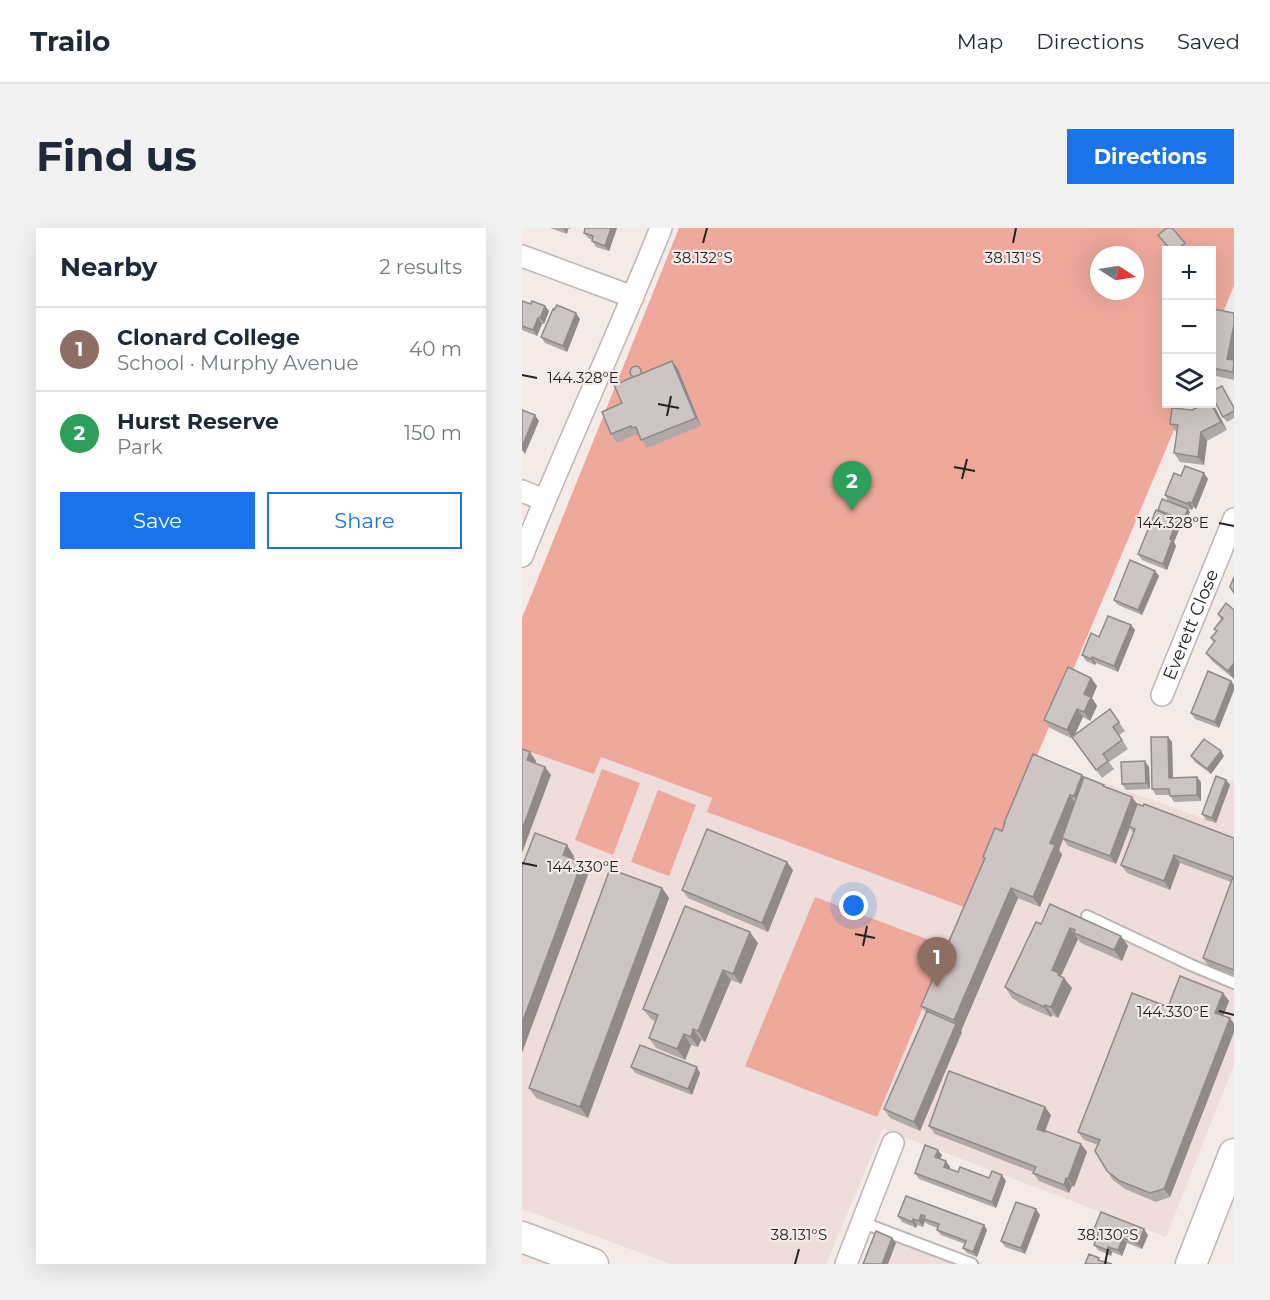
<!DOCTYPE html>
<meta charset="utf-8">
<style>
:root{--surface:#fff;--page:#f2f2f3;--text:#1f2937;--muted:#747a83;--line:#e0e1e3;--accent:#1a73e8}
body{margin:0;font-family:Montserrat,sans-serif;background:var(--page);color:var(--text)}
.controls{position:absolute;right:18px;top:18px;display:grid;overflow:hidden;border-radius:0px;box-shadow:0 6px 24px #0002}
.controls button{width:54px;height:54px;display:grid;place-items:center;padding:0;border:0;border-bottom:2px solid var(--line);background:var(--surface);color:var(--text);font:30px sans-serif}
.compass{position:absolute;left:568px;top:18px;width:54px;height:54px;border-radius:50%;background:var(--surface);box-shadow:0 6px 24px #0002;rotate:102deg}
.you{position:absolute;left:332px;top:678px;width:21px;height:21px;margin:-15px;border:4px solid #fff;border-radius:50%;background:#1a73e8;box-shadow:0 0 0 9px #1a73e833}
.badge{display:grid;place-items:center;width:39px;height:39px;border-radius:50%;background:var(--accent);color:#fff;font-size:20px;font-weight:700}
.pin{position:absolute;translate:-50% -50px;filter:drop-shadow(0 2px 3px #0008)}
.pin::after{content:'';position:absolute;top:32px;width:21px;height:18px;background:inherit;clip-path:polygon(0 0,100% 0,50% 100%)}
.list{margin:0;padding:0;list-style:none}
h2{display:flex;justify-content:space-between;align-items:center;height:78px;margin:0;padding:0 24px;font-size:26px}
h2 small{font-size:20px;font-weight:400;color:var(--muted)}
.list li{display:grid;grid-template-columns:39px 1fr auto;gap:18px;align-items:center;box-sizing:border-box;height:84px;padding:0 24px;border-top:2px solid var(--line)}
.list b{display:block;font-size:22px;white-space:nowrap}
.list p{margin:0;font-size:20px;white-space:nowrap;color:var(--muted)}
.list em{font-size:20px;font-style:normal;color:var(--muted)}
.actions{display:flex;gap:12px;padding:18px 24px}
.actions a{flex:1;padding:14px 0;border:2px solid var(--accent);border-radius:0px;text-align:center;font-size:21px;color:var(--accent)}
.actions .main{background:var(--accent);color:#fff}
.icon{flex:none;width:33px;height:33px;fill:none;stroke:currentColor;stroke-width:2;stroke-linecap:round;stroke-linejoin:round}
.map{position:relative;flex:none;width:712px;height:1036px;overflow:hidden;border-radius:0px}
header{display:flex;align-items:center;gap:36px;box-sizing:border-box;height:84px;padding:0 30px;background:var(--surface);border-bottom:2px solid var(--line)}
header strong{font-size:28px}
nav{display:flex;gap:33px;margin-inline-start:auto;font-size:21px}
.intro{display:flex;align-items:center;justify-content:space-between;box-sizing:border-box;height:144px;padding:0 36px}
h1{margin:0;font-size:42px}
.button{padding:15px 27px;border-radius:0px;background:var(--accent);color:#fff;font-size:21px;font-weight:700}
main{display:flex;gap:36px;padding:0 36px}
aside{flex:1;background:var(--surface);border-radius:0px;box-shadow:0 6px 24px #0002}
.map>svg:first-child{display:block}
</style>
<header>
<strong>Trailo</strong>
<nav><a>Map</a><a>Directions</a><a>Saved</a></nav>
</header>
<div class="intro"><h1>Find us</h1><a class="button">Directions</a></div>
<main>
<aside>
<h2>Nearby<small>2 results</small></h2>
<ul class="list">
<li><span class="badge" style="background:#8d6e63">1</span><div><b>Clonard College</b><p>School · Murphy Avenue</p></div><em>40 m</em></li>
<li><span class="badge" style="background:#2e9e5b">2</span><div><b>Hurst Reserve</b><p>Park</p></div><em>150 m</em></li>
</ul>
<div class="actions"><a class="main">Save</a><a>Share</a></div>
</aside>
<div class="map">
<svg width="712" height="1036" viewBox="0 0 712 1036">
<rect width="100%" height="100%" fill="#f4ebe9"/>
<g fill="#eeddda">
<path d="M0,521L72,546L79,529L190,570L186,584L513,530L683,591L699,549L712,554V837L644,1009L361,901L304,1036H149L0,981Z"/>
<path d="M363,998L462,1036H347Z"/>
</g>
<g fill="#eea99b" fill-rule="evenodd">
<path d="M157,0H712V58L690,111V22H644V176H663L450,682L185,584L190,570L79,529L72,546L0,521V390ZM577,27H613V63H577Z"/>
<path d="M80,541L118,555L91,627L53,612Z"/>
<path d="M136,562L174,577L147,648L109,634Z"/>
<path d="M293,669L426,719L355,889L223,838Z"/>
</g>
<g fill="none" stroke-linecap="round" stroke-linejoin="round">
<g stroke="#bdb5b3" stroke-width="14">
<g id="lane">
<path d="M565,688L669,737L712,755"/>
<path d="M339,994L450,1036"/>
</g>
</g>
<g stroke="#bdb5b3" stroke-width="24">
<g id="street">
<path d="M0,28L111,69"/>
<path d="M0,263L22,272"/>
<path d="M0,328C44,218 95,110 139,0"/>
<path id="s1" d="M640,467L712,291"/>
<path d="M324,1036L371,915"/>
</g>
</g>
<g stroke="#bdb5b3" stroke-width="33">
<g id="secondary">
<path d="M0,1009L71,1036"/>
<path d="M669,1036L712,926"/>
</g>
</g>
<use href="#lane" stroke="#fff" stroke-width="10"/>
<use href="#street" stroke="#fff" stroke-width="21"/>
<use href="#secondary" stroke="#fff" stroke-width="30"/>
</g>
<g fill="#b0a9a8">
<path d="M28,0H48V1H46L45,6Z"/>
<path d="M63,0H95L87,23L74,19L70,12L66,10L62,5Z"/>
<path d="M650,0L665,18L659,22H649Z"/>
<path d="M0,73L9,76L23,78L27,83L22,96H20L15,108L0,102Z"/>
<path d="M712,85V152L690,147V86Z"/>
<path d="M58,91L45,124L23,115L19,109Z"/>
<path d="M150,133L156,141L179,198L125,220L117,208H116L114,206L95,215L89,206L111,149L117,139L121,145Z"/>
<path d="M700,158L712,178V190L705,194L701,189Z"/>
<path d="M690,175L705,202L685,213L682,237L658,234L652,225L655,205L654,204L648,196L670,182Z"/>
<path d="M659,248L686,251L674,281L671,279L670,282L646,273L643,267Z"/>
<path d="M637,283L668,284L663,295L657,293L659,297L652,314L654,318L645,342L620,332L616,326Z"/>
<path d="M633,343L637,348L620,387L596,377L592,372Z"/>
<path d="M704,375L712,451L690,433L684,425L692,415L689,410L695,404L692,401L699,391L696,386Z"/>
<path d="M609,397L613,402L596,444L574,435L573,437L564,433L560,427L577,409Z"/>
<path d="M569,450L575,458L570,470L575,478L568,493L561,489L552,507L588,481L603,503L597,507L606,521L587,534L592,541L580,550L551,511L528,500L522,492Z"/>
<path d="M709,453L712,457V462L697,500L673,491L669,485Z"/>
<path d="M646,509L650,514L651,550L679,554V573L652,574L648,567H634L630,561Z"/>
<path d="M669,528H702L689,546L673,534Z"/>
<path d="M627,539L628,561L604,562L600,556Z"/>
<path d="M560,547L562,549L582,557L583,559L615,576L712,610V748L687,739L681,730L709,654L658,635L648,662L605,645L599,637L611,605L608,600L594,636L546,618L541,611L537,622L540,627L518,679L496,670L439,803L440,804L398,903L368,890L362,881L404,785L399,778L462,631L461,629L480,603L483,596L482,595Z"/>
<path d="M708,557L694,595L684,592L680,586Z"/>
<path d="M271,642L246,704L166,670L160,662Z"/>
<path d="M140,660L147,670L66,890L14,870L7,860Z"/>
<path d="M519,696L599,708L606,718L600,733L559,715L556,711L539,748L550,760L536,790L530,787L529,789L497,775L495,773L490,770L483,759Z"/>
<path d="M236,715L219,756L209,752L183,814L179,812L176,819L169,817L163,832L134,820L127,810L134,794L129,791L121,781Z"/>
<path d="M701,765L707,773L701,788L708,790L712,796V804L648,969L634,974L603,961L591,952L585,943L576,917L562,912L556,904L646,779Z"/>
<path d="M109,839L178,845L170,867L113,845Z"/>
<path d="M529,887L522,904L559,916L565,924L552,959L550,958L547,965L517,953L511,945V944L413,906L407,898Z"/>
<path d="M420,927L418,931L428,939L427,941L436,944L484,953L474,980L397,951L393,945Z"/>
<path d="M384,968L462,997L465,1002L455,1029L445,1025L441,1020L443,1016L419,1007L415,1002V1000L405,996L403,993L401,999L395,997L394,1000L380,994L376,988Z"/>
<path d="M518,987L503,1026L483,1019L479,1013Z"/>
<path d="M572,1001L626,1007L620,1021L605,1015L600,1028L590,1024L589,1028L576,1022L572,1017L576,1006Z"/>
</g>
<g fill="#908a88">
<path d="M41,0L46,1L45,6Z"/>
<path d="M89,0H95L87,23L83,18Z"/>
<path d="M23,78L27,83L22,96L18,90Z"/>
<path d="M54,85L58,91L45,124L41,118Z"/>
<path d="M16,90L20,96L15,108L11,102Z"/>
<path d="M712,97V134L705,131Z"/>
<path d="M150,133L156,141L179,198L174,190Z"/>
<path d="M690,175L694,181L705,202L699,194Z"/>
<path d="M13,187L17,193L3,226L0,222V219Z"/>
<path d="M679,204L685,213L682,237L676,229Z"/>
<path d="M682,245L686,251L674,281L670,275Z"/>
<path d="M667,274L671,279L670,282L666,276Z"/>
<path d="M666,281L668,284L663,295L661,292Z"/>
<path d="M655,291L659,297L652,314L654,318L645,342L641,336L648,311Z"/>
<path d="M633,343L637,348L620,387L616,382Z"/>
<path d="M609,397L613,402L596,444L592,438Z"/>
<path d="M570,429L574,435L573,437L569,431Z"/>
<path d="M712,435V451L706,443Z"/>
<path d="M569,450L575,458L570,470L575,478L568,493L562,484V466Z"/>
<path d="M709,453L712,457V462L697,500L693,494Z"/>
<path d="M555,481L561,489L551,511L545,502Z"/>
<path d="M646,509L650,514L651,555L647,550Z"/>
<path d="M699,523L702,528L689,546L685,541Z"/>
<path d="M8,524L14,533L11,541L5,532Z"/>
<path d="M623,533L627,539L628,561L624,555Z"/>
<path d="M23,539L29,547L0,625V602Z"/>
<path d="M560,547L568,558L559,579L552,568Z"/>
<path d="M675,549L679,554V573L675,567Z"/>
<path d="M704,552L708,557L694,595L690,590Z"/>
<path d="M548,567L555,578L540,610L541,611L537,622L540,627L518,679L511,669L528,615Z"/>
<path d="M610,569L616,577L594,636L588,628Z"/>
<path d="M45,617L52,628L48,637L41,627Z"/>
<path d="M652,627L658,635L648,662L642,653Z"/>
<path d="M60,634L67,644L0,825V795Z"/>
<path d="M265,634L271,642L246,704L240,695Z"/>
<path d="M140,660L147,670L66,890L58,879Z"/>
<path d="M489,660L496,670L439,803L440,804L398,903L392,894L434,796L432,792Z"/>
<path d="M548,700L556,711L539,748L542,750L550,760L536,790L529,779L530,742Z"/>
<path d="M228,704L236,715L219,756L211,746Z"/>
<path d="M599,708L606,718L600,733L592,722Z"/>
<path d="M201,742L209,752L183,814L176,803Z"/>
<path d="M701,765L707,773L699,793L693,785Z"/>
<path d="M523,777L530,787L529,789L522,779Z"/>
<path d="M708,790L712,796V804L648,969L642,961Z"/>
<path d="M171,801L179,812L176,819L169,809Z"/>
<path d="M162,806L169,817L163,832L155,821Z"/>
<path d="M175,839L178,845L170,867L166,861Z"/>
<path d="M523,879L529,887L521,909L515,901Z"/>
<path d="M559,916L565,924L552,959L546,951Z"/>
<path d="M416,922L420,927L417,934L413,929Z"/>
<path d="M424,933L428,939L426,945L422,939Z"/>
<path d="M480,947L484,953L474,980L470,974Z"/>
<path d="M544,950L550,958L547,965L542,957Z"/>
<path d="M514,981L518,987L503,1026L499,1020Z"/>
<path d="M399,987L403,993L401,999L397,993Z"/>
<path d="M391,991L395,997L394,1000L390,994Z"/>
<path d="M462,997L465,1002L455,1029L451,1024Z"/>
<path d="M622,1001L626,1007L620,1021L616,1016Z"/>
<path d="M370,1010L374,1015L366,1036H360Z"/>
<path d="M601,1010L605,1015L600,1028L596,1022Z"/>
<path d="M586,1019L590,1024L589,1028L585,1022Z"/>
</g>
<g fill="#cdc5c3" stroke="#908a88" stroke-width="1.5">
<path d="M63,0H89L83,18L70,13L71,8L62,5Z"/>
<path d="M645,0H650L663,15L654,22H649L636,7Z"/>
<path d="M0,73L9,76L10,73L23,78L18,90H16L11,102L0,98Z"/>
<path d="M35,77L54,85L41,118L19,109L31,81L32,82Z"/>
<path d="M691,81L712,85V97L705,131L712,132L711,144L690,140V86Z"/>
<path d="M150,133L174,190L119,212L114,199L110,200L109,198L89,206L80,184L100,175L92,157Z"/>
<path d="M113,138L117,139L119,142V146L111,149L108,145L109,140Z"/>
<path d="M700,158L712,180V183L701,189L690,168V163Z"/>
<path d="M683,176H689L699,194L679,204L676,229L652,225L656,197L648,196L650,180L670,182Z"/>
<path d="M0,182L13,187L0,219Z"/>
<path d="M663,238L682,245L670,275L667,274L666,276L643,267L652,245L659,248Z"/>
<path d="M640,271L666,281L661,292L636,282Z"/>
<path d="M634,282L655,291L648,311L650,312L641,336L616,326Z"/>
<path d="M608,332L633,343L616,382L592,372Z"/>
<path d="M712,349V365L708,359Z"/>
<path d="M704,375L712,382V435L706,443L684,425L693,413L689,410L695,403L692,401L701,390L696,386Z"/>
<path d="M586,388L609,397L592,438L570,429L569,431L560,427L569,405L577,409Z"/>
<path d="M546,439L569,450L562,466L569,469L562,484L555,481L545,502L522,492Z"/>
<path d="M686,443L709,453L693,494L669,485Z"/>
<path d="M588,481L597,494L591,499L600,512L581,526L586,533L574,542L550,509Z"/>
<path d="M629,509H646L647,550L675,549V567L648,568L647,561H630Z"/>
<path d="M682,511L699,523L685,541L669,528Z"/>
<path d="M0,521L8,524L5,532L23,539L0,602Z"/>
<path d="M511,526L560,547L552,568L548,567L528,615L533,617L511,669L489,660L432,792L399,778L463,630L461,629L473,600L480,603L483,595H482Z"/>
<path d="M623,533L624,555L600,556L599,534Z"/>
<path d="M694,548L704,552L690,590L680,586Z"/>
<path d="M562,549L582,557L581,558L610,569L588,628L540,610Z"/>
<path d="M615,576L621,578L622,576L712,610V742L681,730L711,649L652,627L642,653L599,637L613,601L607,598Z"/>
<path d="M185,601L265,634L240,695L160,662Z"/>
<path d="M13,605L45,617L41,627L60,634L0,795V639Z"/>
<path d="M88,641L140,660L58,879L7,860Z"/>
<path d="M528,676L599,708L592,722L552,705L553,702L548,700L530,742L537,745L536,747L542,750L529,779L523,777L522,779L490,764V763L483,759L514,694L519,696Z"/>
<path d="M163,678L228,704L211,746L201,742L176,803L171,801L169,809L162,806L155,821L127,810L136,787L121,781Z"/>
<path d="M658,748L701,765L693,785L708,790L642,961L628,965L598,953L585,943L573,923L578,912L556,904L610,765L646,779Z"/>
<path d="M405,783L434,796L392,894L362,881Z"/>
<path d="M118,817L175,839L166,861L109,839Z"/>
<path d="M427,843L523,879L515,901L523,904L524,903L559,916L546,951L544,950L542,957L511,945L514,939L407,898Z"/>
<path d="M403,917L416,922L413,929L424,933L422,939L436,944L438,939L467,950L470,943L480,947L470,974L393,945Z"/>
<path d="M384,968L462,997L451,1024L441,1020L444,1013L415,1002L417,996L402,991L403,988L399,987L397,993L391,991L390,994L376,988Z"/>
<path d="M494,974L514,981L499,1020L479,1013Z"/>
<path d="M579,984L622,1001L616,1016L601,1010L596,1022L586,1019L585,1022L572,1017L577,1003L572,1001Z"/>
<path d="M354,1003L370,1010L360,1036H341Z"/>
<path d="M567,1026L577,1030L576,1032L590,1036H563Z"/>
</g>
<path fill="none" stroke="#252222" stroke-width="2" d="M181,15L185,0M491,15L494,0M0,147L15,150M136,176L157,180M145,188L149,168M432,239L453,243M440,251L445,231M697,295L712,298M0,635L15,638M333,706L353,710M341,718L345,698M697,783L712,787M273,1036L277,1021M583,1036L586,1021"/>
<g text-anchor="middle" stroke-width="4.5" stroke-linejoin="round" paint-order="stroke">
<g font-size="18" fill="#252222" stroke="#f4ebe9">
<text dy="6" stroke="none"><textPath href="#s1" startOffset="76">Everett Close</textPath></text>
</g>
</g>
<g font-size="15" text-anchor="middle" fill="#252222" stroke="#f4ebe9" stroke-width="4.5" stroke-linejoin="round" paint-order="stroke">
<text x="181" y="35">38.132°S</text>
<text x="491" y="35">38.131°S</text>
<text x="61" y="155">144.328°E</text>
<text x="651" y="300">144.328°E</text>
<text x="61" y="644">144.330°E</text>
<text x="651" y="789">144.330°E</text>
<text x="277" y="1012">38.131°S</text>
<text x="586" y="1012">38.130°S</text>
</g>
</svg>
<div class="controls">
<button>+</button>
<button>−</button>
<button><svg class="icon" aria-label="layers" viewBox="0 0 24 24"><path d="M12 4l9 5-9 5-9-5zM3 14l9 5 9-5"/></svg></button>
</div>
<svg class="compass" viewBox="-18 -18 36 36"><path d="M0-13l5 13h-10z" fill="#e53935"/><path d="M0 13l5-13h-10z" fill="#747a83"/></svg>
<div class="you"></div>
<div class="pin badge" style="left:415px;top:759px;background:#8d6e63">1</div>
<div class="pin badge" style="left:330px;top:283px;background:#2e9e5b">2</div>
</div>
</main>
